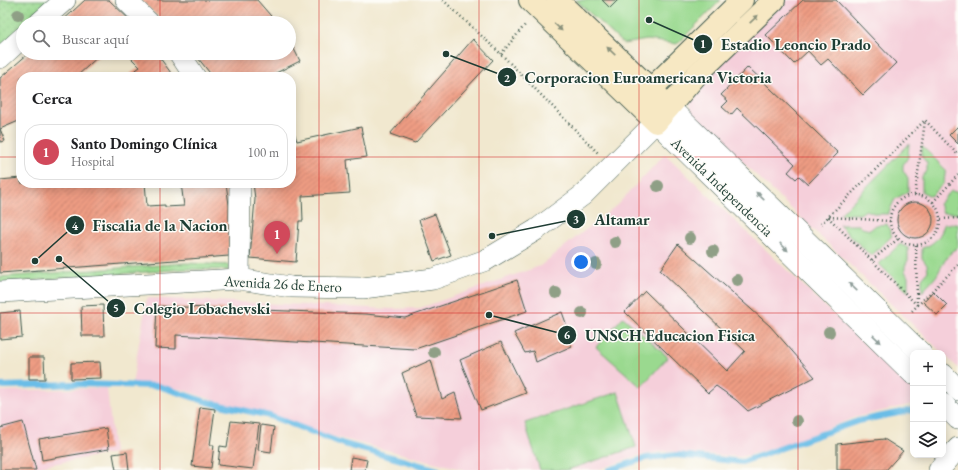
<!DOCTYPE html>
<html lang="es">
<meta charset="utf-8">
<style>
:root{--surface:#fff;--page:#f6f6f6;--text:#202124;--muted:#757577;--line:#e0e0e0;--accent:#d1495b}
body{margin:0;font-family:"EB Garamond",serif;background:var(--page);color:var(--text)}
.controls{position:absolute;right:12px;bottom:12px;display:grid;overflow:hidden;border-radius:8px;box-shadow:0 2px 10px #0003}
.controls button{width:36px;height:36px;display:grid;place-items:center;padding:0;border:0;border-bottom:1px solid var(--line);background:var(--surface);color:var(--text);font:20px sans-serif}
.you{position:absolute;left:581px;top:262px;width:14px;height:14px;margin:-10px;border:3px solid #fff;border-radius:50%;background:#1a73e8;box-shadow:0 0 0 6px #1a73e833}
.badge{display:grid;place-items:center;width:26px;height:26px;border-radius:50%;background:var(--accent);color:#fff;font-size:13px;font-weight:700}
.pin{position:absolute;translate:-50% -33px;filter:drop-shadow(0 1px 2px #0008)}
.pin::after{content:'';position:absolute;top:21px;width:14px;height:12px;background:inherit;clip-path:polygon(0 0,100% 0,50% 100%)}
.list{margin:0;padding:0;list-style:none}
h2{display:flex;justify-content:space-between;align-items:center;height:52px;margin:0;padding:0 16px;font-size:17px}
h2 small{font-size:13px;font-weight:400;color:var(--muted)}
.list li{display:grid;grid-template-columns:26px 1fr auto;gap:12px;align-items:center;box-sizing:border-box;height:56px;margin:0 8px 8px;padding:0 8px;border:1px solid var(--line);border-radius:16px}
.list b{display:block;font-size:15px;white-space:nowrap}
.list p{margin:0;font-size:13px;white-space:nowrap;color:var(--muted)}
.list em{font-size:13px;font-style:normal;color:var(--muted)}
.icon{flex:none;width:22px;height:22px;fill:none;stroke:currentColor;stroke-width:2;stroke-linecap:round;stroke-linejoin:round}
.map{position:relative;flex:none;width:958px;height:470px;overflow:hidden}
.search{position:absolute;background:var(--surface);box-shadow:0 2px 10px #0003;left:16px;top:16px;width:280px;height:44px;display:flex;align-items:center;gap:10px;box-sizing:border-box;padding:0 14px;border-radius:22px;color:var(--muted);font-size:15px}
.panel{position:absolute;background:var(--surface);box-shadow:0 2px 10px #0003;left:16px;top:72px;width:280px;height:116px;border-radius:16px}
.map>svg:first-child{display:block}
</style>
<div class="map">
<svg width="958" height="470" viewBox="0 0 958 470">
<defs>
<pattern id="park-dots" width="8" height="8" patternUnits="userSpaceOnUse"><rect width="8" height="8" fill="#9ad98f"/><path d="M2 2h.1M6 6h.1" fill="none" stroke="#84bb7c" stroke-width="1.8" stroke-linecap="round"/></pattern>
<pattern id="building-hatch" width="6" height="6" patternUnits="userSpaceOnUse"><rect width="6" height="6" fill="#ee9c83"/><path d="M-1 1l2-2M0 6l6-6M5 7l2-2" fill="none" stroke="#c0806c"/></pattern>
</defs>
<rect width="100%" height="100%" fill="#fdfcf7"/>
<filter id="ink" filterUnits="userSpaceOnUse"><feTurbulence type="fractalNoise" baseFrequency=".025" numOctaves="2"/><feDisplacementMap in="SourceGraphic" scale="8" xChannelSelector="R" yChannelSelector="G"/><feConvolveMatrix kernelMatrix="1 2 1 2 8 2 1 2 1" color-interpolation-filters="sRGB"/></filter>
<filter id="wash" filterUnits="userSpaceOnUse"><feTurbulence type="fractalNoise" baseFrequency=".012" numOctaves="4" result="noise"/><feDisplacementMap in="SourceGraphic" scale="16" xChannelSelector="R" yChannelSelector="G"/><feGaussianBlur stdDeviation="0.9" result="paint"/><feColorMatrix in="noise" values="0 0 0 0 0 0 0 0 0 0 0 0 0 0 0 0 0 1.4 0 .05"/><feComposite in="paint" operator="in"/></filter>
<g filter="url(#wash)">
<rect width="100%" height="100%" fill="#f1e8cf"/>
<g fill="#f5cfda">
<path d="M786,0H958V368L690,112V91Z"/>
<path d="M665,154L913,390V404L856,417L790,443L741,457L665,451L637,456L597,470H465L300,428L180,389L132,384L147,298L391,309L420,308L540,266L617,205Z"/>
<path d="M107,388L114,453L41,466V470H0V391Z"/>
</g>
<g fill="#9ad98f" stroke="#5c8b62">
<path d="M576,0H721L677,44L647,40L623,44Z"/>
<path d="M909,144L908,157L903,165V170L908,178V192L895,199L888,214H876L866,210L860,214H840Z"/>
<path d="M922,146L947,171L945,174L944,183L931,196L922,192V177L927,171V163L922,157Z"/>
<path d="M951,191L958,192V213H943L939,204Z"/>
<path d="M887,224L892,236L871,256L839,225H859L862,228L870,230L876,225Z"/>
<path d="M944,224H958V247C947,254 943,264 937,275C933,281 926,287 922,292V278L928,271L927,265L922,258V248C934,245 942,235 944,224Z"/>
<path d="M900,244L908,248V260L905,266V271L908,277V292L879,264Z"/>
<path d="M186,263L229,265V270L186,269L0,283V277Z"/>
<path d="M623,317L668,357L641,387L596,347Z"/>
<path d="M618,392L636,447L567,470H540L525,423Z"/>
</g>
<path fill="url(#park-dots)" stroke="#5c8b62" d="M0,0H52L27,23H23V26L0,47Z"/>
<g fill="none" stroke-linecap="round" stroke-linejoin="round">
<g stroke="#6bbde7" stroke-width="6">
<path d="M0,386L78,384L158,386L207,402L270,416L344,444L438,470"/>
<path d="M609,470L646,458L677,455L742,462L858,421L913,410"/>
</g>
</g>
<g id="blocks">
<g fill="url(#building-hatch)">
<path d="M85,0H109L133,23H60Z"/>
<path d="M140,0H257L277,23H165Z"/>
<path d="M602,0H618L610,8Z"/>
<path d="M803,0H836L896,63L863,95L828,59L821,65L808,51L794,64L766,35Z"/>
<path d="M289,39L300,61L268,77H213L194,53H289Z"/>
<path d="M473,39L493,60L415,143L390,134Z"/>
<path d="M29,53H102L76,77H21V120L0,129L5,141L0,142V78Z"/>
<path d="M126,53H159L157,54L174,77H126L140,67Z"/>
<path d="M748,67L838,153L808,184L799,176L796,179L788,172L795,164L737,108L731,115L722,107L728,101L721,95Z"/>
<path d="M291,123L297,141L361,127L367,157L347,160L350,193L302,196L303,221H299L296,262L250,258L255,199L253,183H291Z"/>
<path d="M958,126V144L949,135Z"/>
<path d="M21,178V183H121V185L145,183L147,206L165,205V207L184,206L181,183H226L229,205V256L0,273V180Z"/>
<circle cx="915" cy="220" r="18"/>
<path d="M435,214L451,255L434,261L419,220Z"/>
<path d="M678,244L770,326L815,377L748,411L736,400L716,386L708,393L625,312L645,291L727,371L745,351L660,270Z"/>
<path d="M517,280L527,311L415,349L176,335V349L155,348L157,306L366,314L405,318Z"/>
<path d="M933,291L947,305L937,315L923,302Z"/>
<path d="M103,305L104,336H82L81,306Z"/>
<path d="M20,311L22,337L0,339V313Z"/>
<path d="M562,312L571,337L566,339L572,346L536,362L533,351L525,353L514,333Z"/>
<path d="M501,342L526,393L481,410L460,360Z"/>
<path d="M29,357H44L45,379H29Z"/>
<path d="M431,360L442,399L455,393L462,418L416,416L402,373Z"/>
<path d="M100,362L101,378L71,379V363Z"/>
<path d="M200,407L215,409L210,445H214L211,468L192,466Z"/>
<path d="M231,421L259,424L253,469L218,465L220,446L227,447Z"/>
<path d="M23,422L36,470H0V428Z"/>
<path d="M261,425L274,427L271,452L258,450Z"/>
<path d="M106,428L109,449L42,460L39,439Z"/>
<path d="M884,439L903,451L886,470H837V444Z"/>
<path d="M127,452L129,470H116L113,454Z"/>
<path d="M351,457L367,460L365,470H349Z"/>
</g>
</g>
</g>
<g filter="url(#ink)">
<use href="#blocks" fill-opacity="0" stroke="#3e574b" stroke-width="1"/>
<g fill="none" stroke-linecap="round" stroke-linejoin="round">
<g stroke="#3e574b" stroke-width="22">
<g id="street">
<path d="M126,0L149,23"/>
<path d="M39,23L65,0"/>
<path d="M179,53L195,77"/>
<path d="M0,58L23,37"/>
<path d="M669,107L921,353"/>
<path d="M239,279L240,183"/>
<path d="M0,292L239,279L291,287L363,288L433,279L486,260L536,230L583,195L656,122L913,374"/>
<path d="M943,374L958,390"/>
<path d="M943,404L958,419"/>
<path d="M939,470L958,448"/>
</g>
</g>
<g stroke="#3e574b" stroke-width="24">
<g id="secondary">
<path d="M530,0L656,122L698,73L774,0"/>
<path d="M557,0L669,107"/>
<path d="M640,100L742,0"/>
</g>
</g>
<g stroke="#3e574b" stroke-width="2.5" stroke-dasharray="1 3" stroke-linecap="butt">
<path d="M443,0L501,54L598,153"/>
<path d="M501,54L525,25"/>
<path d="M915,195L925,121"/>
<circle cx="915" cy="220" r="25"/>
<path d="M933,202L958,175"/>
<path d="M828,217L917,305"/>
<path d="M829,217L890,221"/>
<path d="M941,219L958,218"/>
<path d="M821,224L925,120L958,155"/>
<path d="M916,245L917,305"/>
<path d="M872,260L898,239"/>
<path d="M912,311L958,265"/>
</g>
<use href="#street" stroke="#fff" stroke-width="21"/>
<use href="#secondary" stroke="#f7e8c3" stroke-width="22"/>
</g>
<g fill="#8f9f86">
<circle cx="18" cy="15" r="6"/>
<circle cx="658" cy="186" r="6"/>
<circle cx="690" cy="238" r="6"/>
<circle cx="615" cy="242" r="6"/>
<circle cx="713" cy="251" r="6"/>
<circle cx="596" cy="264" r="6"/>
<circle cx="737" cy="280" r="6"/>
<circle cx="556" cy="293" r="6"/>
<circle cx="582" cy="313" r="6"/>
<circle cx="829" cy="332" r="6"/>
<circle cx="434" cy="352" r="6"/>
<circle cx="797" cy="421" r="6"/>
</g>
<defs><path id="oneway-solid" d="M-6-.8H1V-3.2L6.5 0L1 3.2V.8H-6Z"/></defs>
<g fill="#8b927c">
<use href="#oneway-solid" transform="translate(754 19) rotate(-44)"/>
<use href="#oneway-solid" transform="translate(558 27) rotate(44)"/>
<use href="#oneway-solid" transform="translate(611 51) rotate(-136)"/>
</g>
<g fill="#8f9e9a">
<use href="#oneway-solid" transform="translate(760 196) rotate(-136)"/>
<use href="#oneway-solid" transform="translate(784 247) rotate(44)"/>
<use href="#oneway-solid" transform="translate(853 287) rotate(-136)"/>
<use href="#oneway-solid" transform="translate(877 339) rotate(44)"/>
</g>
</g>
<path fill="none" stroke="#d62828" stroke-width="1" stroke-opacity="0.55" d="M160,0V23M319,0V470M479,0V470M639,0V470M798,0V470M160,53V77M0,157H21M291,157H958M160,183V470M0,313H958"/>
<g text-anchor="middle" stroke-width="3" stroke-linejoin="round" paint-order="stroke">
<g font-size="15" fill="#1f3d34" stroke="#fdfcf7">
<text transform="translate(722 187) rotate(44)" y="5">Avenida Independencia</text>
<text transform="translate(283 284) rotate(3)" y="5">Avenida 26 de Enero</text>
</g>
</g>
<path fill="none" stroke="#1f3d34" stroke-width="1.5" d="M649 20L703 44M446 54L507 77M492 236L576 219M35 261L75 225M59 259L116 308M489 315L567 335"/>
<g fill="#1f3d34" stroke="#fdfcf7" stroke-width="1.5">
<circle cx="649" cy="20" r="4"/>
<circle cx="446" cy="54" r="4"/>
<circle cx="492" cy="236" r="4"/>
<circle cx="35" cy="261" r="4"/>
<circle cx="59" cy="259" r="4"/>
<circle cx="489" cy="315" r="4"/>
<circle cx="703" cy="44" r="10"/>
<circle cx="507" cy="77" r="10"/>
<circle cx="576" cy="219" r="10"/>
<circle cx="75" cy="225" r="10"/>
<circle cx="116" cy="308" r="10"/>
<circle cx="567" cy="335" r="10"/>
</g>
<g font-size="12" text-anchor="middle" font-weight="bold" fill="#fff">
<text x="703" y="48">1</text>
<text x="507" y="82">2</text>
<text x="576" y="223">3</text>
<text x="75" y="230">4</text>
<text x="116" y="312">5</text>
<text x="567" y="339">6</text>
</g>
<g font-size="16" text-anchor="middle" font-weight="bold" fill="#1f3d34" stroke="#fdfcf7" stroke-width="3" stroke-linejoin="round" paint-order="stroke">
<text x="796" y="50">Estadio Leoncio Prado</text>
<text x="648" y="83">Corporacion Euroamericana Victoria</text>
<text x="622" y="225">Altamar</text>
<text x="160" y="231">Fiscalia de la Nacion</text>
<text x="202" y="314">Colegio Lobachevski</text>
<text x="670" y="341">UNSCH Educacion Fisica</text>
</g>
</svg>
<div class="controls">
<button>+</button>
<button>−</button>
<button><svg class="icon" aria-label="layers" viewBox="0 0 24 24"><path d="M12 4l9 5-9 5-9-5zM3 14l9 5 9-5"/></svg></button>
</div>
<div class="you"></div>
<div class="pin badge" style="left:277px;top:254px">1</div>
<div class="search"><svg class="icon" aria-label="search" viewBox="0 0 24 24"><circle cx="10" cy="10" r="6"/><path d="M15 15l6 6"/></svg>Buscar aquí</div>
<section class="panel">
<h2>Cerca<small></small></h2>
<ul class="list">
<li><span class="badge">1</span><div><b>Santo Domingo Clínica</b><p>Hospital</p></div><em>100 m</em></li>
</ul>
</section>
</div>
